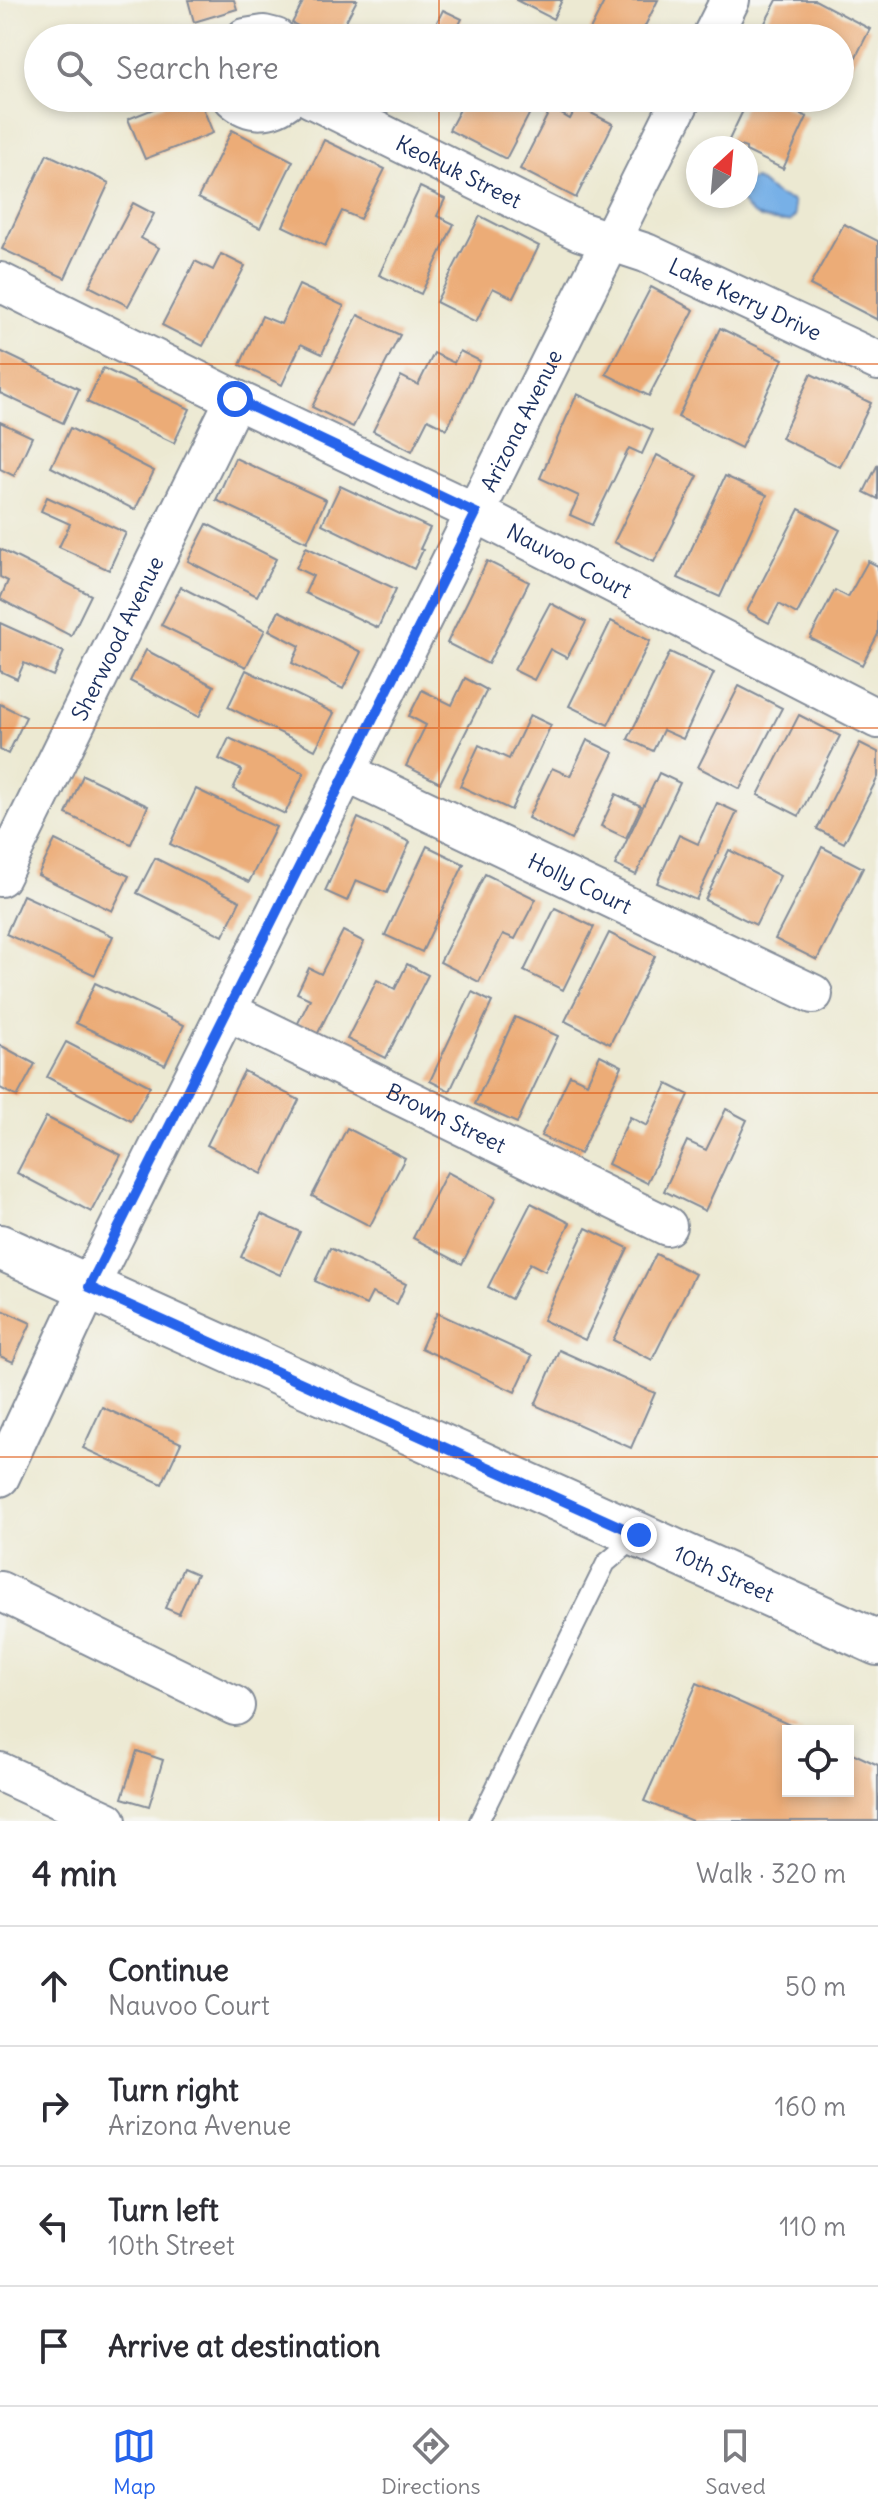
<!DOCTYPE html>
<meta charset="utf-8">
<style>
:root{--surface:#fff;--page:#f2f2f3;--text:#2b2b33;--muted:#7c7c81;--line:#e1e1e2;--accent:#2563eb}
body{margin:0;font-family:Delius,sans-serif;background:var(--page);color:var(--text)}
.controls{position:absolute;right:24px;bottom:24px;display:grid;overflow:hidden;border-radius:0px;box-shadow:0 4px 12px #0003}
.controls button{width:72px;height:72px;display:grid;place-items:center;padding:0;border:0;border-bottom:2px solid var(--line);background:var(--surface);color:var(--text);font:40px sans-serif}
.compass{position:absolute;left:686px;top:136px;width:72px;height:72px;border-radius:50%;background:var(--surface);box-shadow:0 4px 12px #0003;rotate:26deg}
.stop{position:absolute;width:24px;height:24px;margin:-18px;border:6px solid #2563eb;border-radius:50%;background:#fff}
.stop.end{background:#2563eb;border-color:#fff;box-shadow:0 2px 8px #0008}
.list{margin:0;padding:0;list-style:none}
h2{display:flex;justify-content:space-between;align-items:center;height:104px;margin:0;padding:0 32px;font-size:34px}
h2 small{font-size:26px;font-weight:400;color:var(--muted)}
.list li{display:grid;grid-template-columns:52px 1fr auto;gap:24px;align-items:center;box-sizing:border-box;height:120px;padding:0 32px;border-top:2px solid var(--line)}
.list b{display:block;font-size:30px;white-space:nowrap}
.list p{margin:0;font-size:26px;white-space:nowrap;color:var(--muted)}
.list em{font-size:26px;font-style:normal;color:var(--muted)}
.icon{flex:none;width:44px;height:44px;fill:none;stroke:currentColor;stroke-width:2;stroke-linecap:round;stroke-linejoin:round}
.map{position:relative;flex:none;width:878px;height:1821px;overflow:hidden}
.search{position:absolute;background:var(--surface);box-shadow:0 4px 12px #0003;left:24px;right:24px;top:24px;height:88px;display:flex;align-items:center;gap:20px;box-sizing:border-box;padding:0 28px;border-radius:44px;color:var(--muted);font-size:30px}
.sheet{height:584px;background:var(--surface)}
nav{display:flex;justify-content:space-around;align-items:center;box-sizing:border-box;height:112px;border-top:2px solid var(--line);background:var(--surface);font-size:22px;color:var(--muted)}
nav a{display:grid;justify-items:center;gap:4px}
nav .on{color:var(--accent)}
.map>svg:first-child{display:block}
</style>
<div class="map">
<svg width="878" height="1821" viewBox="0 0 878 1821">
<rect width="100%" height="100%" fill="#f6f6f2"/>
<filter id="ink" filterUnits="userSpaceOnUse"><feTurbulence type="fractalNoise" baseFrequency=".0125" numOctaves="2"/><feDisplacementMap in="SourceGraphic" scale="16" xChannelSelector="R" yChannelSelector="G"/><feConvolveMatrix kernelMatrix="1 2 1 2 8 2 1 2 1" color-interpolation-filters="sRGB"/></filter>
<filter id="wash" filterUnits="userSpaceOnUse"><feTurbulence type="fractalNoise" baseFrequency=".006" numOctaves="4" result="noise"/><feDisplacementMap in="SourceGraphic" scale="32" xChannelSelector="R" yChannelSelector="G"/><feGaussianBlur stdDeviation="1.8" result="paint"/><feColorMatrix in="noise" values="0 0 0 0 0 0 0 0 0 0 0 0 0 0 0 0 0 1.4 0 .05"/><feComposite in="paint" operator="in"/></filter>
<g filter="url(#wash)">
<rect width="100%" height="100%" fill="#ece9d2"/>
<path fill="#77b0e7" stroke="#4970a2" stroke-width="2" d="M755,179C765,184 767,189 775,194C780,197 787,199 793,201L795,216L790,222C768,222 747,218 739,196H746V181Z"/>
<g id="blocks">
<g fill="#ecac77">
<path d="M188,0H234L237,9L194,22Z"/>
<path d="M304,0H357L337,38H321L292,23Z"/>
<path d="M516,0H562L553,19Z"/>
<path d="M605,0H658L639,38H586Z"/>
<path d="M777,0H815L870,29L840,88V38H757Z"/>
<path d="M443,10L462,19L452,38H429Z"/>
<path d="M181,98H199L213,133L145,159L128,119Z"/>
<path d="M466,98H521L534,105L506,159L449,130Z"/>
<path d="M749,98H768L807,117L783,169L746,151V148L728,142Z"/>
<path d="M577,106L613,124L576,198L520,169L551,108L570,119Z"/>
<path d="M232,130L293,161L260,228L198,198Z"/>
<path d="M324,140L385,169L360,219L342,211L325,246L283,226Z"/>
<path d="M47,154L109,183L65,278L2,249Z"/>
<path d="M420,187L445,199L437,216L454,224L421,294L379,275Z"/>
<path d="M133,203L154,214L141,238L159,248L128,306L89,286Z"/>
<path d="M480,216L539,246L513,298L493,288L476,322L436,302Z"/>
<path d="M844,224L878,241V320L810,285Z"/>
<path d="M221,254L245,266L203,346L162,325L195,261L213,270Z"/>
<path d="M299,285L344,306L322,354L301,344L282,385L240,365L262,316L281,324Z"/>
<path d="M651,287L694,310L649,396L606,374Z"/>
<path d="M358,315L400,335L353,427L312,407Z"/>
<path d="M720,328L783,359L741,448L678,417Z"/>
<path d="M0,351L79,389L63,423L0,393Z"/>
<path d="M460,351L480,361L447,429L428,419L412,451L373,431L401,376L418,385L434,353L454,363Z"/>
<path d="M103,368L190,409L174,443L87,402Z"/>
<path d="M811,374L871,403L840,467L781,438Z"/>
<path d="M577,394L653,430L642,454L629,448L592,525L570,515L579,496L540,478Z"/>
<path d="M0,422L32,437L14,476L0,469Z"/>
<path d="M70,428L154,471L135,510L51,467Z"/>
<path d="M657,455L698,476L654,562L614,542Z"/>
<path d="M235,458L326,500L307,542L216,500Z"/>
<path d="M878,464V499L864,492Z"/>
<path d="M725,476L767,495L720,597L678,578Z"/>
<path d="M340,486L430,528L420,549L423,550L414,569L322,524Z"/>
<path d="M47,497L126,533L109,570L59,547L70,524L41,511Z"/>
<path d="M799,509L840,530L797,614L779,604L769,623L747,611Z"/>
<path d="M207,524L276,559L257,596L188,561Z"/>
<path d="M306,547L396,589L378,628L305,593L313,576L296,568Z"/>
<path d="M0,549L91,595L71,636L0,599L8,581L0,577Z"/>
<path d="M487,561L529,582L488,664L447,643Z"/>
<path d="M868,561L878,566V634L862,665L810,638L835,590L848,597Z"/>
<path d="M181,587L265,630L246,667L161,625Z"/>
<path d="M550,603L586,622L567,658L550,649L534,680L514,670Z"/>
<path d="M279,611L361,652L343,689L292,663L300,646L269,630Z"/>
<path d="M611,621L650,641L608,725L569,706Z"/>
<path d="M0,623L64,652L53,676L24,663L17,679L0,671Z"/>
<path d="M146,650L214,686L199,717L130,681Z"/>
<path d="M670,652L714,673L683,739L663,730L653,751L628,739Z"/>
<path d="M246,670L334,713L315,750L228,707Z"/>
<path d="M465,678L487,690L440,783L406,766L426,725L409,716L422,690L452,705Z"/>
<path d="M739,686L782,708L740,789L698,767Z"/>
<path d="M0,704L26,717L8,754L0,750Z"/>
<path d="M530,715L551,725L511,810L460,786L479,745L509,759Z"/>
<path d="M799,715L840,736L799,816L758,795Z"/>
<path d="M229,738L304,773L285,814L233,789L242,770L219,759Z"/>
<path d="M587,740L614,753L571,840L528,818L552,768L570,776Z"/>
<path d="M860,743L878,752V777L844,843L817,829Z"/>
<path d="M659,773L680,783L636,875L615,865Z"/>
<path d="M83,775L148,806L131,844L66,814Z"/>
<path d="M196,789L276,827L249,882L170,844Z"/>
<path d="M616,794L641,806L626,838L601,826Z"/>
<path d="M717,803L737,812L696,900L657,883L679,835L698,844Z"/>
<path d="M358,818L410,842L387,893L356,880L347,901L325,891Z"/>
<path d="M55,840L129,876L112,911L38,875Z"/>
<path d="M427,846L464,864L422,952L385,935Z"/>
<path d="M822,847L863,868L817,960L775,939Z"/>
<path d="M729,850L780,876L756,925L705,900Z"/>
<path d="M155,858L240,901L223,936L137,893Z"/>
<path d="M485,874L536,899L515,939L503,934L479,982L440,962Z"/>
<path d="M23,895L113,936L95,975L6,934Z"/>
<path d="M555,908L594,927L563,990L524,971Z"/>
<path d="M343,931L364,942L317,1035L297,1025L310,999L297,993L309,968L321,974Z"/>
<path d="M609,933L655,956L610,1044L565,1021Z"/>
<path d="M407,964L428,975L386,1058L347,1039L377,980L395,989Z"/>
<path d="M95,983L184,1025L165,1065L76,1023Z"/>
<path d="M472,992L492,1002L450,1091L430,1081Z"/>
<path d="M515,1017L558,1036L517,1123L475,1104Z"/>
<path d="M66,1042L150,1086L131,1121L47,1077Z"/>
<path d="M0,1045L35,1064L17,1097L0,1088Z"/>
<path d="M600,1055L622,1066L580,1154L541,1136L570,1075L587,1083Z"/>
<path d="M244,1071L299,1100L262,1174L207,1145Z"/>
<path d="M667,1084L689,1095L647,1183L608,1164L630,1117L647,1126Z"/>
<path d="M726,1109L747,1120L705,1211L664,1191L687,1141L706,1150Z"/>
<path d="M46,1117L121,1155L91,1212L17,1173Z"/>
<path d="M347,1128L405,1158L370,1226L312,1196Z"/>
<path d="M447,1172L496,1198L462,1264L413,1238Z"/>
<path d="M531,1203L570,1223L545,1271L530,1263L511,1299L488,1287Z"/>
<path d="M261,1214L300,1232L280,1275L241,1257Z"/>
<path d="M586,1228L628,1248L585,1340L543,1320Z"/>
<path d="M330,1248L406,1284L397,1304L372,1293L366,1305L315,1281Z"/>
<path d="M656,1254L695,1274L652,1360L613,1340Z"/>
<path d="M0,1309L31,1323L13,1362L0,1356Z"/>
<path d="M437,1313L532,1356L515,1392L421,1348Z"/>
<path d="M559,1350L655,1393L631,1448L535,1405Z"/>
<path d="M102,1407L181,1443L162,1484L83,1448Z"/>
<path d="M183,1568L197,1574L179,1614L165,1608Z"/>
<path d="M697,1683L803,1731H788V1791H848V1751L878,1765V1821H692L644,1801Z"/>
<path d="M137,1751L163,1760L149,1806L122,1798Z"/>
</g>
</g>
</g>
<g filter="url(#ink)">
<use href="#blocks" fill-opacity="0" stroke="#848c98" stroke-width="2"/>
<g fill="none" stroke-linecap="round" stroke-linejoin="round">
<g stroke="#848c98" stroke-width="22">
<path id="service" d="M479,1821L606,1563L637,1537"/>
</g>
<g stroke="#848c98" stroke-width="42">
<g id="minor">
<path d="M245,38L264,35L276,38"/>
<path d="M711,38L730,0"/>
<path d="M233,98C250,114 271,113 289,98"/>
<path id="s1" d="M310,98L579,231L646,253L878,361"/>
<path id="s2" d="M0,282L235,399L476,513L878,719"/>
<path id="s3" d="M345,772L813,994"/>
<path id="s4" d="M0,877L235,399"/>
<path id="s5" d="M227,1011L667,1226"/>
<path id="s6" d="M0,1477L89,1287L682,98"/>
<path d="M0,1591L235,1706"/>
<path d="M0,1772L107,1821"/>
</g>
</g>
<g stroke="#848c98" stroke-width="48">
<g id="tertiary">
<path id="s7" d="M0,1247L878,1643"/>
</g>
</g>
<use href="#service" stroke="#fff" stroke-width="18"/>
<use href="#minor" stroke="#fff" stroke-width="38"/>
<use href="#tertiary" stroke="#fff" stroke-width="44"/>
</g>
</g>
<g fill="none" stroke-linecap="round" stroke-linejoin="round" filter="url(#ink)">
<path stroke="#2563eb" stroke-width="10" d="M235,399L476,513L89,1287L639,1535"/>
</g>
<path fill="none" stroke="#de5710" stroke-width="2" stroke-opacity="0.55" d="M439,0V38M439,98V1821M0,364H878M0,728H878M0,1093H878M0,1457H878"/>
<g text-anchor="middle" stroke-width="8" stroke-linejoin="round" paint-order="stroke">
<g font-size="22" fill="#1b2f5e" stroke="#f6f6f2">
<text dy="8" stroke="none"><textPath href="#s1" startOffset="166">Keokuk Street</textPath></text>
<text dy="8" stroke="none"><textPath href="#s1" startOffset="480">Lake Kerry Drive</textPath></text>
<text dy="8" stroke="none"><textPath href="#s6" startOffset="1178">Arizona Avenue</textPath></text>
<text dy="8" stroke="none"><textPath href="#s2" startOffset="634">Nauvoo Court</textPath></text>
<text dy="8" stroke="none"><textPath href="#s4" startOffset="266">Sherwood Avenue</textPath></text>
<text dy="8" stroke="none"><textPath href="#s3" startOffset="260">Holly Court</textPath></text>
<text dy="8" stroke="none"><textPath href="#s5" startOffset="244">Brown Street</textPath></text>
<text dy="8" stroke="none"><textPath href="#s7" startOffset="794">10th Street</textPath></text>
</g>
</g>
</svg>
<div class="controls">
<button><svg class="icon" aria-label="locate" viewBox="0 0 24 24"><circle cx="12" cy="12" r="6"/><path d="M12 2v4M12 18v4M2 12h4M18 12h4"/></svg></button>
</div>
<svg class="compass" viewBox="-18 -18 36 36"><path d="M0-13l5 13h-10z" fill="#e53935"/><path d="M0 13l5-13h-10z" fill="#7c7c81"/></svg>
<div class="stop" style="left:235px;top:399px"></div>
<div class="stop end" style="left:639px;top:1535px"></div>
<div class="search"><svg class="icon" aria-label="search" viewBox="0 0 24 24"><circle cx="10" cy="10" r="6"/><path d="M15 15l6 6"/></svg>Search here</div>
</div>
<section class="sheet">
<h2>4 min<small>Walk · 320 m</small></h2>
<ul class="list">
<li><svg class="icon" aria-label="ahead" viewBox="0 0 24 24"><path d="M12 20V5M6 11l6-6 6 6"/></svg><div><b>Continue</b><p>Nauvoo Court</p></div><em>50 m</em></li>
<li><svg class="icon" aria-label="right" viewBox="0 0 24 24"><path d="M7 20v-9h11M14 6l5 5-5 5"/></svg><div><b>Turn right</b><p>Arizona Avenue</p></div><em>160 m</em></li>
<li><svg class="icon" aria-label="left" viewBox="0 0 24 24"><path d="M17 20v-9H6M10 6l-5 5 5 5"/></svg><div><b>Turn left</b><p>10th Street</p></div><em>110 m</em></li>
<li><svg class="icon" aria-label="arrive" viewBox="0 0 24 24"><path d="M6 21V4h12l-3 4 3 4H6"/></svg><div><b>Arrive at destination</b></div></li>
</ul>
</section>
<nav>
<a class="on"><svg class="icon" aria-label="map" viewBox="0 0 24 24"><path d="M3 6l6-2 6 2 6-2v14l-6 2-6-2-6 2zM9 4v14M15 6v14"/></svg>Map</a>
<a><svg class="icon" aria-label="directions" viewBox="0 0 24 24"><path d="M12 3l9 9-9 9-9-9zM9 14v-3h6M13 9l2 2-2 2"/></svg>Directions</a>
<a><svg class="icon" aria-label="saved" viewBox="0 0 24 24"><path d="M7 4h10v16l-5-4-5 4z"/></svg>Saved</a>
</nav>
